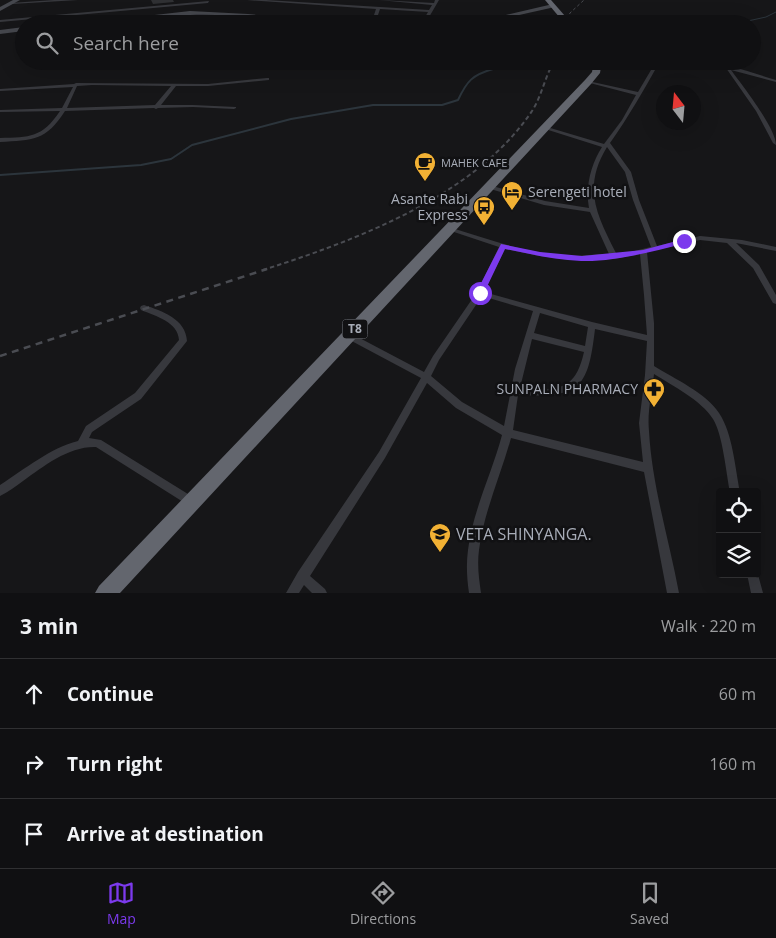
<!DOCTYPE html>
<meta charset="utf-8">
<style>
:root{--surface:#101012;--page:#19191b;--text:#f1f3f6;--muted:#9c9d9f;--line:#303032;--accent:#7c3aed}
body{margin:0;font-family:"Open Sans",sans-serif;background:var(--page);color:var(--text)}
.controls{position:absolute;right:15px;bottom:15px;display:grid;overflow:hidden;border-radius:5px;box-shadow:0 5px 20px #0002}
.controls button{width:45px;height:45px;display:grid;place-items:center;padding:0;border:0;border-bottom:1px solid var(--line);background:var(--surface);color:var(--text);font:25px sans-serif}
.compass{position:absolute;left:656px;top:85px;width:45px;height:45px;border-radius:50%;background:var(--surface);box-shadow:0 5px 20px #0002;rotate:344deg}
.stop{position:absolute;width:15px;height:15px;margin:-11px;border:4px solid #7c3aed;border-radius:50%;background:#fff}
.stop.end{background:#7c3aed;border-color:#fff;box-shadow:0 1px 5px #0008}
.list{margin:0;padding:0;list-style:none}
h2{display:flex;justify-content:space-between;align-items:center;height:65px;margin:0;padding:0 20px;font-size:21px}
h2 small{font-size:16px;font-weight:400;color:var(--muted)}
.list li{display:grid;grid-template-columns:32px 1fr auto;gap:15px;align-items:center;box-sizing:border-box;height:70px;padding:0 20px;border-top:1px solid var(--line)}
.list b{display:block;font-size:19px;white-space:nowrap}
.list em{font-size:16px;font-style:normal;color:var(--muted)}
.icon{flex:none;width:28px;height:28px;fill:none;stroke:currentColor;stroke-width:2;stroke-linecap:round;stroke-linejoin:round}
.map{position:relative;flex:none;width:776px;height:593px;overflow:hidden}
.search{position:absolute;background:var(--surface);box-shadow:0 5px 20px #0002;left:15px;right:15px;top:15px;height:55px;display:flex;align-items:center;gap:12px;box-sizing:border-box;padding:0 18px;border-radius:28px;color:var(--muted);font-size:19px}
.sheet{height:275px;background:var(--surface)}
nav{display:flex;justify-content:space-around;align-items:center;box-sizing:border-box;height:70px;border-top:1px solid var(--line);background:var(--surface);font-size:14px;color:var(--muted)}
nav a{display:grid;justify-items:center;gap:2px}
nav .on{color:var(--accent)}
.map>svg:first-child{display:block}
</style>
<div class="map">
<svg width="776" height="593" viewBox="0 0 776 593">
<rect width="100%" height="100%" fill="#161618"/>
<g fill="none" stroke-linecap="round" stroke-linejoin="round">
<g stroke="#2c353c" stroke-width="1">
<path d="M734,24L766,17L776,12"/>
<path d="M489,70L522,61"/>
</g>
<path stroke="#2c353c" stroke-width="2" d="M0,175L141,165L171,159L192,145L291,119L373,105H442L458,100C467,81 472,75 493,69"/>
<g fill="#37383d" fill-rule="evenodd">
<path d="M54,0H78L12,4L10,3Z"/>
<path d="M247,0H266L429,10L432,5L379,0L434,3L435,0H439L425,24H421L428,12L380,9L375,24H371L376,9Z"/>
<path d="M209,1L208,3L0,22V20Z"/>
<path d="M656,61H660C644,90 629,116 610,143L631,172L639,200L657,246L700,236L742,240L776,247V251L736,243L759,265L776,295V304L773,303L753,268L727,243L700,240L647,252L654,323V366C675,379 706,393 719,413C733,434 735,468 740,492H730C726,473 723,435 713,419C701,400 673,386 654,374C652,393 647,412 649,431C652,486 669,539 679,593H667L644,472L511,438C501,475 484,511 479,550C477,565 479,579 481,593H469C467,579 466,565 468,550C473,510 492,473 502,435L456,408L427,383L385,458L310,576L325,589L327,593H312L304,585L299,593H286L298,572L379,452L421,378L346,338L345,336L346,334H352L424,372L433,356L477,292L499,247L448,230L447,229L448,228H452C490,240 530,254 570,256C583,256 596,254 609,254L590,212L544,205L487,188L486,187L489,185L545,201L589,208C585,187 591,164 602,147L542,128L547,127L604,144L622,120L636,95L586,82L588,81L638,92L651,70L598,66L596,65L598,64L652,68ZM607,147L625,172L633,200L651,247L626,253H616C597,215 582,188 607,147ZM505,249L540,256L570,260L611,258L614,259L640,254L644,295L647,335L592,322L484,292ZM482,296L533,311L515,369L504,426L462,402L431,376L439,360ZM540,313L588,327L585,346L534,333ZM595,329L647,341L645,375L639,423L643,462L513,430L518,395C580,398 588,389 595,329ZM532,339L584,352C575,393 556,390 520,388Z"/>
<path d="M693,61C721,61 749,72 776,80V82L731,70C742,85 776,128 776,145L773,143L756,111L726,68Z"/>
<path d="M267,78H269V80L208,86H176L161,105H193L236,107V108L234,109L193,107L158,108L156,109L154,108L65,111C46,141 33,140 0,142V138C30,137 42,138 60,111L0,112V110L62,108L73,87L0,91V89L74,84L76,83L208,84ZM92,85L171,86L155,105L67,108L77,86Z"/>
<path d="M144,305C162,311 186,319 187,341L141,399L92,432L89,438L101,440L196,499L197,502L196,505L192,507L188,505L96,447C69,446 44,466 23,481C16,486 8,492 0,496V485C25,469 50,448 78,441L86,426L135,393L179,340C178,322 156,316 141,310L140,308L141,306Z"/>
<path d="M757,571L763,593H751L747,574H757Z"/>
</g>
<g fill="#45474d" fill-rule="evenodd">
<path d="M13,0H20L0,11V7Z"/>
<path d="M553,4L555,7L479,24H467Z"/>
<path d="M190,11L248,14L343,24C292,24 241,13 190,15C151,16 114,24 75,24Z"/>
<path d="M24,27V31L0,34V30Z"/>
</g>
<g fill="#63666e" fill-rule="evenodd">
<path d="M545,0H551L572,24H565Z"/>
<path d="M594,61H602L600,73L591,84L120,593H95L99,586L585,80L592,72Z"/>
</g>
<g stroke="#4a4c52" stroke-width="1" stroke-dasharray="3 2.5" stroke-linecap="butt">
<path d="M565,24L570,13L584,0"/>
<path d="M549,70L553,61"/>
</g>
<path stroke="#4a4c52" stroke-width="2" stroke-dasharray="4.5 3" stroke-linecap="butt" d="M263,270C357,240 475,196 532,111C540,99 544,82 550,69"/>
<path stroke="#4a4c52" stroke-width="2.5" stroke-dasharray="7 5.5" stroke-linecap="butt" d="M0,356L267,269"/>
</g>
<path fill="#2f3033" d="M151,0H173L174,2L153,4Z"/>
<path fill="#7c3aed" d="M684,239H687V243C654,251 615,262 581,261C555,260 530,254 505,249L483,295H477L476,293L501,244L540,252L582,256L643,250Z"/>
<defs>
<g id="cafe-pin" transform="scale(1.125)"><path d="M0 17L-7.5 6A9.5 9.5 0 1 1 7.5 6Z" fill="#f2b134" stroke="#111113"/><path d="M-5.5-4.5H6V0H3Q3 3.5 0 3.5H-2.5Q-5.5 3.5-5.5 0ZM3-3.2v2h1.7v-2ZM-6 4.5H4V6H-6Z" fill="#111"/></g>
<g id="hotel-pin" transform="scale(1.125)"><path d="M0 17L-7.5 6A9.5 9.5 0 1 1 7.5 6Z" fill="#f2b134" stroke="#111113"/><path d="M-6-4.5h1.5V1H6V5H4.5V3h-9V5H-6ZM-4 0a1.8 1.8 0 1 1 3.6 0ZM.5 0V-2.5h3Q6-2.5 6 0Z" fill="#111"/></g>
<g id="bus-pin" transform="scale(1.125)"><path d="M0 17L-7.5 6A9.5 9.5 0 1 1 7.5 6Z" fill="#f2b134" stroke="#111113"/><path d="M-5-6H5V4H4V6H2V4H-2V6H-4V4H-5ZM-3.5-4V0h7V-4ZM-3.5 1.2v1.5H-2V1.2ZM2 1.2v1.5H3.5V1.2Z" fill="#111"/></g>
<g id="pharmacy-pin" transform="scale(1.125)"><path d="M0 17L-7.5 6A9.5 9.5 0 1 1 7.5 6Z" fill="#f2b134" stroke="#111113"/><path d="M-2-6h4v4h4v4h-4v4h-4v-4h-4v-4h4Z" fill="#111"/></g>
<g id="university-pin" transform="scale(1.125)"><path d="M0 17L-7.5 6A9.5 9.5 0 1 1 7.5 6Z" fill="#f2b134" stroke="#111113"/><path d="M0-5L7-2L0 1L-7-2ZM-4 1L0 2.5L4 1V4Q0 6-4 4Z" fill="#111"/></g>
</defs>
<g fill-rule="evenodd">
<use href="#cafe-pin" x="425" y="163"/>
<use href="#hotel-pin" x="512" y="192"/>
<use href="#bus-pin" x="484" y="207"/>
<use href="#pharmacy-pin" x="654" y="389"/>
<use href="#university-pin" x="440" y="534"/>
</g>
<g text-anchor="middle" stroke-width="5" stroke-linejoin="round" paint-order="stroke">
<g font-size="11" fill="#a8adb8" stroke="#111113" text-anchor="start">
<text x="441" y="167">MAHEK CAFE</text>
</g>
<rect fill="#111113" stroke="#7b7e86" stroke-width="1" x="342.5" y="319.5" width="25" height="19" rx="4"/>
<g font-size="12" font-weight="bold" fill="#a8adb8">
<text x="355" y="333">T8</text>
</g>
<g font-size="14" fill="#a8adb8" stroke="#111113" text-anchor="end">
<text x="528" y="197" text-anchor="start">Serengeti hotel</text>
<text x="468" y="204">Asante Rabi<tspan x="468" dy="16">Express</tspan></text>
<text x="638" y="394">SUNPALN PHARMACY</text>
</g>
<g font-size="16" fill="#a8adb8" stroke="#111113" text-anchor="start">
<text x="456" y="540">VETA SHINYANGA.</text>
</g>
</g>
</svg>
<div class="controls">
<button><svg class="icon" aria-label="locate" viewBox="0 0 24 24"><circle cx="12" cy="12" r="6"/><path d="M12 2v4M12 18v4M2 12h4M18 12h4"/></svg></button>
<button><svg class="icon" aria-label="layers" viewBox="0 0 24 24"><path d="M12 4l9 5-9 5-9-5zM3 14l9 5 9-5"/></svg></button>
</div>
<svg class="compass" viewBox="-18 -18 36 36"><path d="M0-13l5 13h-10z" fill="#e53935"/><path d="M0 13l5-13h-10z" fill="#9c9d9f"/></svg>
<div class="stop" style="left:480px;top:293px"></div>
<div class="stop end" style="left:684px;top:241px"></div>
<div class="search"><svg class="icon" aria-label="search" viewBox="0 0 24 24"><circle cx="10" cy="10" r="6"/><path d="M15 15l6 6"/></svg>Search here</div>
</div>
<section class="sheet">
<h2>3 min<small>Walk · 220 m</small></h2>
<ul class="list">
<li><svg class="icon" aria-label="ahead" viewBox="0 0 24 24"><path d="M12 20V5M6 11l6-6 6 6"/></svg><div><b>Continue</b></div><em>60 m</em></li>
<li><svg class="icon" aria-label="right" viewBox="0 0 24 24"><path d="M7 20v-9h11M14 6l5 5-5 5"/></svg><div><b>Turn right</b></div><em>160 m</em></li>
<li><svg class="icon" aria-label="arrive" viewBox="0 0 24 24"><path d="M6 21V4h12l-3 4 3 4H6"/></svg><div><b>Arrive at destination</b></div></li>
</ul>
</section>
<nav>
<a class="on"><svg class="icon" aria-label="map" viewBox="0 0 24 24"><path d="M3 6l6-2 6 2 6-2v14l-6 2-6-2-6 2zM9 4v14M15 6v14"/></svg>Map</a>
<a><svg class="icon" aria-label="directions" viewBox="0 0 24 24"><path d="M12 3l9 9-9 9-9-9zM9 14v-3h6M13 9l2 2-2 2"/></svg>Directions</a>
<a><svg class="icon" aria-label="saved" viewBox="0 0 24 24"><path d="M7 4h10v16l-5-4-5 4z"/></svg>Saved</a>
</nav>
